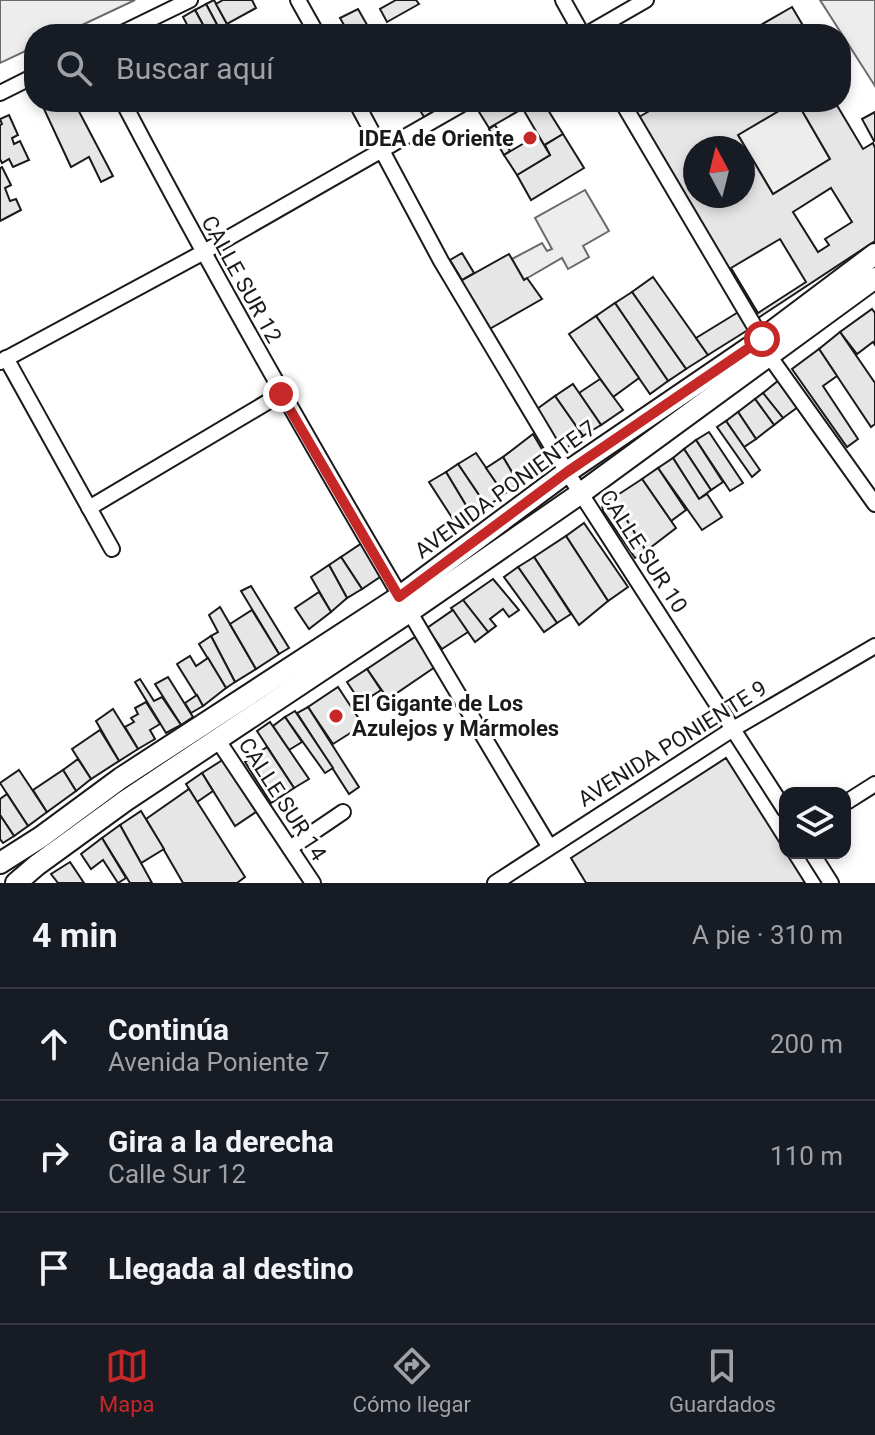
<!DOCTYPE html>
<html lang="es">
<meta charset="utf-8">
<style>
:root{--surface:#171b24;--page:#242831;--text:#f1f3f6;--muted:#9ea1a6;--line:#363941;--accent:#c62828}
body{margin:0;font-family:Roboto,sans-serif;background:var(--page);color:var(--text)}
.controls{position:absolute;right:24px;bottom:24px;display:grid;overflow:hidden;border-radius:16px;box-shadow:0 4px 12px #0003}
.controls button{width:72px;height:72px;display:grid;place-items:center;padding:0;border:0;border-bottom:2px solid var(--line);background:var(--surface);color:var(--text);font:40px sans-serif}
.compass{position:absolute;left:683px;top:136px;width:72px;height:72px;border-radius:50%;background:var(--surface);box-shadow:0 4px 12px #0003;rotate:353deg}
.stop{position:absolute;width:24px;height:24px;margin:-18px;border:6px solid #c62828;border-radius:50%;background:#fff}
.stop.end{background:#c62828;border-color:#fff;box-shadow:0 2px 8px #0008}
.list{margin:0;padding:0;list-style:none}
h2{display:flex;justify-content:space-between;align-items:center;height:104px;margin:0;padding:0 32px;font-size:34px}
h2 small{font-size:26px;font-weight:400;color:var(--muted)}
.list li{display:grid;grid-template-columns:52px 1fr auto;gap:24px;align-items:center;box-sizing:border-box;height:112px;padding:0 32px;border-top:2px solid var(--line)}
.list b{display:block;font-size:30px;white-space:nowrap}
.list p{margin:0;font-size:26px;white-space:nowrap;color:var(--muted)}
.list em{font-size:26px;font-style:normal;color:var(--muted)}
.icon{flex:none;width:44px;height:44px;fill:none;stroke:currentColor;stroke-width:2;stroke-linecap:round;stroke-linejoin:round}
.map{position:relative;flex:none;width:875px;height:883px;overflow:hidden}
.search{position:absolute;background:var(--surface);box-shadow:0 4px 12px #0003;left:24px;right:24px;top:24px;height:88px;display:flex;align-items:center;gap:20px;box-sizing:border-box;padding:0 28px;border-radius:32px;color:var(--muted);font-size:30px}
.sheet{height:440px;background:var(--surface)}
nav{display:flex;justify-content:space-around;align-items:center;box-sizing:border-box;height:112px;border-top:2px solid var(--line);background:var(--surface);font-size:22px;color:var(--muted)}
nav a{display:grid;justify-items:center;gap:4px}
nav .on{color:var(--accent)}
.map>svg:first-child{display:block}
</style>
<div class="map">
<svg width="875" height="883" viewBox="0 0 875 883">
<rect width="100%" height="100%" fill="#fff"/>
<g fill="#ededed" stroke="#6a6a6a" stroke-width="2">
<path d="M0,0H135L63,34H34V47L0,63Z"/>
<path d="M820,0H875V86Z"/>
<path d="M794,102H797L830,159L773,194L738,135Z"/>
<path d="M585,190L609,231L583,246L589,257L568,269L562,258L524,280L512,259L542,243L547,251L552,249L535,218Z"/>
</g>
<g fill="#e6e6e6" stroke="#1a1a1a" stroke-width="2" fill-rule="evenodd">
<path d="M214,0L227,24L232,34H222L206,4Z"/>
<path d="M223,0H252L256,8L227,24L216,4Z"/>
<path d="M396,0H416L419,4L387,22L380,9Z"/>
<path d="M206,4L222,34H208L195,10Z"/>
<path d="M792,7L808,34H745Z"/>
<path d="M358,9L370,30L362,34H349L340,18Z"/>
<path d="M195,10L208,34H192L183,17Z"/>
<path d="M56,102L64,104L74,102L113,176L101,182L89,157L71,167L44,109Z"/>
<path d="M415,102H449L424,117Z"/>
<path d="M484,102H534L489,128L476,107Z"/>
<path d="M534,102H543L563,134L544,145L523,109Z"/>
<path d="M665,102H719L721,106L728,102H794L738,135L773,194L830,159L797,102H835L863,149L873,143L875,148V241L755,320L639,117ZM695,148H743V196H695ZM831,188L852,222L825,239L829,245L818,252L793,212ZM780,239L806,282L758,313L731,268Z"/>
<path d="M875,112V140L874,141L862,119Z"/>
<path d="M9,115L18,135L12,138L14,144L20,141L29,160L13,167L9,159L2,163L0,159V125L2,124L0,119Z"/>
<path d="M495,125L510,151L504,155L489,129Z"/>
<path d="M563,134L584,168L531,200L517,175L550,155L545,145Z"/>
<path d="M538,135L550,155L517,175L504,155Z"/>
<path d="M2,167L11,185L5,188L10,201L16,199L21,210L0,221V168Z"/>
<path d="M462,253L474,273L462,280L450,260Z"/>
<path d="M509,254L524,280L527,278L542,299L486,331L459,282Z"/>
<path d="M653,277L708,355L686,369L632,292Z"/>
<path d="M632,292L686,369L668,381L615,303Z"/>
<path d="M615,303L668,381L650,394L596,316Z"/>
<path d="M872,309L875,313V345L873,342L857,354L840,332Z"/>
<path d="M740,311L751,328L708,355L696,338Z"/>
<path d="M596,316L639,378L613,397L569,334Z"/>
<path d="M840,332L875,383V424L871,427L819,349Z"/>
<path d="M819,349L837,376L823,386L858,439L847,447L792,369Z"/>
<path d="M600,379L623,410L601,425L579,393Z"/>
<path d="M779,380L798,407L783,418L763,393Z"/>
<path d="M573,384L601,425L583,436L555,396Z"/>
<path d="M763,393L783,418L774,425L755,399Z"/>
<path d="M555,396L583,436L562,451L537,409Z"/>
<path d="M755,399L774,425L756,439L738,412Z"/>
<path d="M738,412L756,439L744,447L726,421Z"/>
<path d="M726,421L760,470L752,477L717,427Z"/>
<path d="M709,432L743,483L730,491L696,440Z"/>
<path d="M533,434L550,463L519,484L503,457Z"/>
<path d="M696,440L723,482L711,490L684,449Z"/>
<path d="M684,449L711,490L699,499L673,458Z"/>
<path d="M476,453L504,494L487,507L458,464Z"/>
<path d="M503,457L519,484L504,494L486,468Z"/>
<path d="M673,458L699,499L707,494L722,517L702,530L658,468Z"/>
<path d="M458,464L487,507L473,517L446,472Z"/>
<path d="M658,468L686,510L671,521L642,479Z"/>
<path d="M446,472L473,517L458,527L429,482Z"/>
<path d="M642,479L676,528L646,551L613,498Z"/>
<path d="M613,498L646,551L635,558L603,511L602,504Z"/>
<path d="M584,523L628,587L608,601L566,536Z"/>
<path d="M566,536L608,601L579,625L534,557Z"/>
<path d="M362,543L383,575L362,589L341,557Z"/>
<path d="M341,557L362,589L347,598L329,565Z"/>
<path d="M534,557L571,614L557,623L518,567Z"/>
<path d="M329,565L347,598L331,612L311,577Z"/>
<path d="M518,567L557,623L544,632L504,577Z"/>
<path d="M493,579L519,610L509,617L503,609L490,619L496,626L488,632L463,600Z"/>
<path d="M251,586L289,648L279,654L241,591Z"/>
<path d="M319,592L331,612L309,629L295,608Z"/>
<path d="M463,600L488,632L475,642L451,608Z"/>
<path d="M220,607L256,669L235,682L211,636L218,632L209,615Z"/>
<path d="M252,610L279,654L256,669L230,624Z"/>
<path d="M453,610L468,632L442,649L427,628Z"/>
<path d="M211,636L235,682L226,688L199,644Z"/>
<path d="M415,637L435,667L388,699L367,669Z"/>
<path d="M190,656L196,666L208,658L226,688L203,706L177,664Z"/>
<path d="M367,669L381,690L361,703L347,682Z"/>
<path d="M168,677L193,717L181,725L155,684Z"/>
<path d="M140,679L154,701L162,697L181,725L166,733L135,682Z"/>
<path d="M338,687L363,725L333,744L308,707Z"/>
<path d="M197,695L203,706L191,713L185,703Z"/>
<path d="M146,702L160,724L150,730L155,739L138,749L125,727L134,722L131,718L138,714L135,708Z"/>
<path d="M308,707L359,787L349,794L297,713Z"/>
<path d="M113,709L138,749L119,761L96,721Z"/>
<path d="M295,711L333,768L325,773L285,717Z"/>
<path d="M285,717L302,742L289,750L273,726Z"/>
<path d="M270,722L309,779L294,788L257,731Z"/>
<path d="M100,730L119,761L91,779L72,749Z"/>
<path d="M267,747L294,788L271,803L245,762Z"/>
<path d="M726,758L805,883H586L571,858Z"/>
<path d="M78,759L91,779L76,791L63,770Z"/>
<path d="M224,759L259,810L235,826L202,773Z"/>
<path d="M19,770L47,812L28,826L0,783Z"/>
<path d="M63,770L76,791L47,812L33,790Z"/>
<path d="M202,773L213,791L197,802L186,784Z"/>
<path d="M189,789L245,877L237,883H183L146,819Z"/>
<path d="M7,794L28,826L14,836L0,815V799Z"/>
<path d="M141,811L164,849L141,863L120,825Z"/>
<path d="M0,815L14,836L3,843L0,839Z"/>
<path d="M120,825L152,883H130L102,838Z"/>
<path d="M102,838L126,878L118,883L103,860L91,869L81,854Z"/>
<path d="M70,862L84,883H58L51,874Z"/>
</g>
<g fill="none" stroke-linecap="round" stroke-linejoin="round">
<g stroke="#1a1a1a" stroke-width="18">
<g id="street">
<path d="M298,0L317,34"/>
<path d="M563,0L582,34"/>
<path d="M120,34L190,0"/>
<path d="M587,34L646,0"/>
<path d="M0,93L34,76"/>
<path d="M123,102C256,355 402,601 549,846"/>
<path d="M356,102L441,261L567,472L785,810"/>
<path d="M622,102L762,339"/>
<path d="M770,357L875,504"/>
<path d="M6,358L112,549"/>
<path d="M0,362L202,253L466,102"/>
<path d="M89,508L281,394"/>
<path d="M217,739L313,883"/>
<path d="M845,803L875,784"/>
<path d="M290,848L343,812"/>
<path d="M812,853L831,883"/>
<path d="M495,883L733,729L875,646"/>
</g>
</g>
<g stroke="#1a1a1a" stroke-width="24">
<g id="primary">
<path d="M0,863L41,837L121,778L399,597L567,472L762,339L875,254"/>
<path d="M16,883L37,865L125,801L409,612L581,493L875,278"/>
</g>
</g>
<use href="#street" stroke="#fff" stroke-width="14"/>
<use href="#primary" stroke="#fff" stroke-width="20"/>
</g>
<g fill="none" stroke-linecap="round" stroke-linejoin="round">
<path stroke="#c62828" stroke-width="10" d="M281,394L399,597L567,472L762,339"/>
</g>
<g fill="#c62828" stroke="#fff" stroke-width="3">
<circle cx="530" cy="138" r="8"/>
<circle cx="336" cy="716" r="8"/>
</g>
<g text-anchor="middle" stroke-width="6" stroke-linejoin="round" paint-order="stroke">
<g font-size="22" font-weight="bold" fill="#1a1a1a" stroke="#fff" text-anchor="end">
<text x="514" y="146">IDEA de Oriente</text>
<text x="352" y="711" text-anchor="start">El Gigante de Los<tspan x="352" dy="25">Azulejos y Mármoles</tspan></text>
</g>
<g font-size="22" fill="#1a1a1a" stroke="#fff">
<text transform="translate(242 279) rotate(61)" y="8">CALLE SUR 12</text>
<text transform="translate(505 489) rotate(-36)" y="8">AVENIDA PONIENTE 7</text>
<text transform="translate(644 551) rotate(57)" y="8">CALLE SUR 10</text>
<text transform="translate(672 743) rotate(-32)" y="8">AVENIDA PONIENTE 9</text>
<text transform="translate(283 799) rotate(57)" y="8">CALLE SUR 14</text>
</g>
</g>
</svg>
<div class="controls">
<button><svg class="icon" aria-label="layers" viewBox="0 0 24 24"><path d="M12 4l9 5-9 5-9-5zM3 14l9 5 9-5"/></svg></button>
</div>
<svg class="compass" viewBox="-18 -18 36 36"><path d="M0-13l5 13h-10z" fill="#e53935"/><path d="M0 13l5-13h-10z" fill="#9ea1a6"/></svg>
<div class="stop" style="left:762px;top:339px"></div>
<div class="stop end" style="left:281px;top:394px"></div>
<div class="search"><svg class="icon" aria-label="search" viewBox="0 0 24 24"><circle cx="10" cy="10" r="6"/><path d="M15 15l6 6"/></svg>Buscar aquí</div>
</div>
<section class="sheet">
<h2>4 min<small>A pie · 310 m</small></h2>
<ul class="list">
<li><svg class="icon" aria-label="ahead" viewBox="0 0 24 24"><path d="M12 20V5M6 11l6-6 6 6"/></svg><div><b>Continúa</b><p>Avenida Poniente 7</p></div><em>200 m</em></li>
<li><svg class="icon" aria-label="right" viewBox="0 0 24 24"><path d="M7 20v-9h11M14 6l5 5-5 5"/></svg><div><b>Gira a la derecha</b><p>Calle Sur 12</p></div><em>110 m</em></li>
<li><svg class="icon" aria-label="arrive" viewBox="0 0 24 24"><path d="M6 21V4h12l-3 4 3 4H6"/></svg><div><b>Llegada al destino</b></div></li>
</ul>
</section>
<nav>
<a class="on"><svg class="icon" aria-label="map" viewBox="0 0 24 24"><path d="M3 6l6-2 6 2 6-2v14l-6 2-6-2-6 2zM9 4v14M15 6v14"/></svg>Mapa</a>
<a><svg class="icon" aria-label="directions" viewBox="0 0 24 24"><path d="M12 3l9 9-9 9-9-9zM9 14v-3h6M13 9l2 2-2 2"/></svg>Cómo llegar</a>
<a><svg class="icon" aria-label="saved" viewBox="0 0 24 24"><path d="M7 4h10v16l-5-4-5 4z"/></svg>Guardados</a>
</nav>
